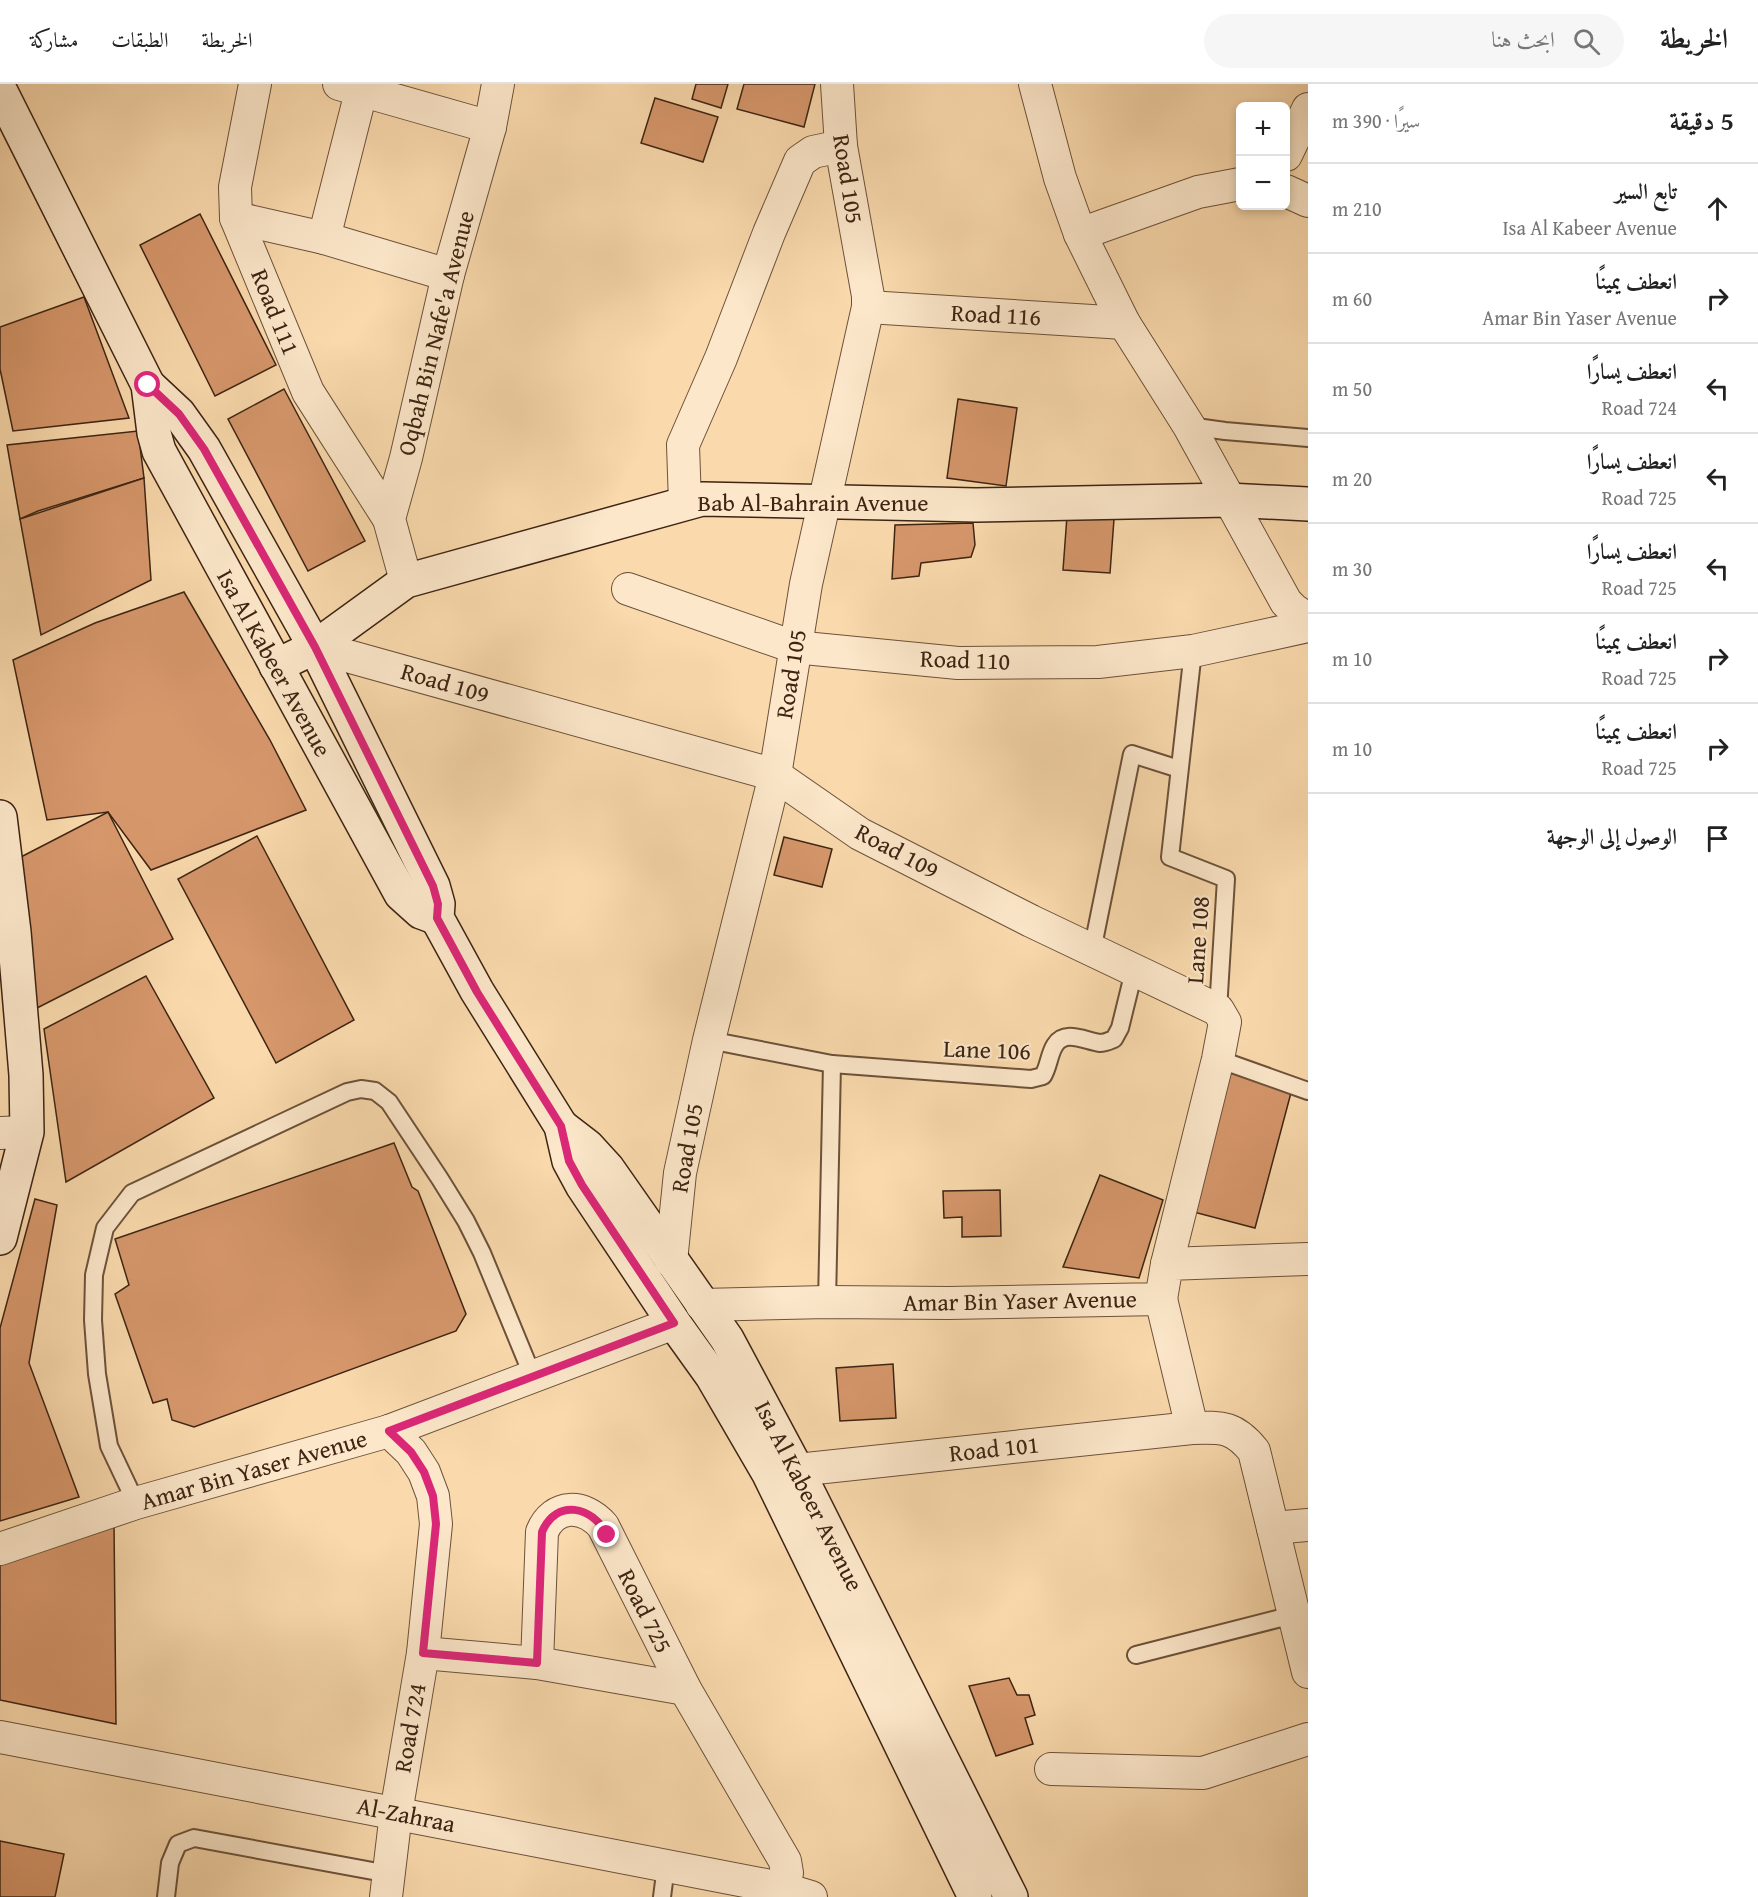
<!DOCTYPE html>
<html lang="ar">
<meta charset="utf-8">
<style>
:root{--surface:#fff;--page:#f6f6f6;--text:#222;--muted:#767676;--line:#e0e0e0}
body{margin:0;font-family:"Gentium Book Plus",Amiri,serif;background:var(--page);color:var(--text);direction:rtl}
.controls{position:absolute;right:18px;top:18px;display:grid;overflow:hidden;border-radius:9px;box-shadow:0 3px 9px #0003}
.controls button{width:54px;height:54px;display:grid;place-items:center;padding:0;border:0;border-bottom:2px solid var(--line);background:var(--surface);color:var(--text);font:30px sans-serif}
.stop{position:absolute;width:18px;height:18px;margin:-14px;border:4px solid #db2777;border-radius:50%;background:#fff}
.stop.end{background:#db2777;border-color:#fff;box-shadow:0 2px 6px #0008}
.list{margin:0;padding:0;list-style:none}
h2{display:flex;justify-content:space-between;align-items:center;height:78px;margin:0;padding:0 24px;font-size:26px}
h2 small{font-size:20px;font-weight:400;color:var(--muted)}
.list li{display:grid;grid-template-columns:39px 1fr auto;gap:18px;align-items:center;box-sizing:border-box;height:90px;padding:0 24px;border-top:2px solid var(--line)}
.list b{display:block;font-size:22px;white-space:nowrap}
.list p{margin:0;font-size:20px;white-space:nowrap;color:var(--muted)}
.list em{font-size:20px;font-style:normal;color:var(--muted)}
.icon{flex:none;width:33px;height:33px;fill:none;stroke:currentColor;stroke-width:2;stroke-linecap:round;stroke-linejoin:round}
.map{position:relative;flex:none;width:1308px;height:1813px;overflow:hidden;direction:ltr}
header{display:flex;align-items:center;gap:36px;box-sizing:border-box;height:84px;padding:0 30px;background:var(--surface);border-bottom:2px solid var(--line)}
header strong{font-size:28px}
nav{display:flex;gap:33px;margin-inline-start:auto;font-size:21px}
.search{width:420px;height:54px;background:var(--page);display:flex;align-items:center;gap:15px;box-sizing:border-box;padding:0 21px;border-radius:33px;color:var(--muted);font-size:22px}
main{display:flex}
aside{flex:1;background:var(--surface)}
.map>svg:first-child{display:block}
</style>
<header>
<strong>الخريطة</strong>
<div class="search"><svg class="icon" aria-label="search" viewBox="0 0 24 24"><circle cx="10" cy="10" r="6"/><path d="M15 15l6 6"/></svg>ابحث هنا</div>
<nav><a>الخريطة</a><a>الطبقات</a><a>مشاركة</a></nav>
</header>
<main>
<aside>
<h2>5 دقيقة<small>سيرًا · 390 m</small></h2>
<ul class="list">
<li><svg class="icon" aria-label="ahead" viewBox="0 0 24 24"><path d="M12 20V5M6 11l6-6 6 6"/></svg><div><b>تابع السير</b><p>Isa Al Kabeer Avenue</p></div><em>210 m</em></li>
<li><svg class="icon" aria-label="right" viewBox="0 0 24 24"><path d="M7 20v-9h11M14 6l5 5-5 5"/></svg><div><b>انعطف يمينًا</b><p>Amar Bin Yaser Avenue</p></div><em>60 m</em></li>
<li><svg class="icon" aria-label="left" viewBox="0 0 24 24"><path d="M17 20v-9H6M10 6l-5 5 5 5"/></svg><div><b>انعطف يسارًا</b><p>Road 724</p></div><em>50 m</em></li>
<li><svg class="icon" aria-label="left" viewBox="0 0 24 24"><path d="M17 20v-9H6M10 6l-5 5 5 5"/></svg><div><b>انعطف يسارًا</b><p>Road 725</p></div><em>20 m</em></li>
<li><svg class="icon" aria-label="left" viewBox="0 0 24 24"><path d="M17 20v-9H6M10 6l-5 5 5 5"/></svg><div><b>انعطف يسارًا</b><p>Road 725</p></div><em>30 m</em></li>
<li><svg class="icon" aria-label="right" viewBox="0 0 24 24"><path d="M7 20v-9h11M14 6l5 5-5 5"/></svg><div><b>انعطف يمينًا</b><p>Road 725</p></div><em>10 m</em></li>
<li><svg class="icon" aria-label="right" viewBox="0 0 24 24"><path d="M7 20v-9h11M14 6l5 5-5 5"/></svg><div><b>انعطف يمينًا</b><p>Road 725</p></div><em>10 m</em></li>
<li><svg class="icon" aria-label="arrive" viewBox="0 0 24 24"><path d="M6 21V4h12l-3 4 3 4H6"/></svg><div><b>الوصول إلى الوجهة</b></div></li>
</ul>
</aside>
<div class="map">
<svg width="1308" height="1813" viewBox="0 0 1308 1813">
<rect width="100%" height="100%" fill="#fadaad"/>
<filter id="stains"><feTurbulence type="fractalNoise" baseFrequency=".00333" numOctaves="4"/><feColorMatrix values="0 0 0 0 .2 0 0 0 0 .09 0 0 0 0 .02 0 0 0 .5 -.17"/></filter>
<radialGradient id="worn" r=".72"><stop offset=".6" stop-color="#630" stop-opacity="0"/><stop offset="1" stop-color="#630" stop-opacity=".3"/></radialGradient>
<g fill="#d6976b" stroke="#3d2413" stroke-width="1.5">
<path d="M696,0H728L721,24L692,15Z"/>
<path d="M744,0H815L804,43L737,25Z"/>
<path d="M655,14L718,33L703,78L641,59Z"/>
<path d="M200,130L276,281L215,312L140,161Z"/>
<path d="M84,213L129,334L13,347L0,285V243Z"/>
<path d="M284,305L365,457L308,487L228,335Z"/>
<path d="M958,315L1017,324L1006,402L947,394Z"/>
<path d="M138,347L144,394L38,427L20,435L7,361Z"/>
<path d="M144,394L151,496L41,551L20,435Z"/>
<path d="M1067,432L1114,435L1110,489L1063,486Z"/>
<path d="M973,439L975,461L971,473L921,479L919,492L892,495L895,441Z"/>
<path d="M184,508L270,656L306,726L151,786L108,728L47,736L13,576L95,539Z"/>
<path d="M108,728L173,855L35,925L17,775Z"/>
<path d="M257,752L354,936L276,979L178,795Z"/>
<path d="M784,753L832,765L822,803L774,791Z"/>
<path d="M146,892L214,1014L66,1098L44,945Z"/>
<path d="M1222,987L1292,1005L1255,1144L1186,1126Z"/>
<path d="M394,1059L412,1103L418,1107L466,1230L456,1247L194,1343L172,1336L167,1315L153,1319L115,1210L129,1201L115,1155Z"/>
<path d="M1100,1091L1163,1116L1139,1194L1063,1183Z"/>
<path d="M1000,1106L1001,1152L962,1153V1133L944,1134L943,1107Z"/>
<path d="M35,1115L57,1121L29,1279L79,1413L0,1437V1244Z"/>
<path d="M893,1280L896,1334L840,1337L836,1284Z"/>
<path d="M114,1440L116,1640L0,1616V1474Z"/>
<path d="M1009,1594L1017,1611H1029L1035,1631L1025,1634L1033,1660L996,1672L969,1602Z"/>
<path d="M0,1757L64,1770L55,1813H0Z"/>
</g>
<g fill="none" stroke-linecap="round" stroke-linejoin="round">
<g stroke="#6c523a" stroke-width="20">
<g id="lane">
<path d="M1189,342L1225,347L1308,354"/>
<path d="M1193,567L1170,773L1226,795L1218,926"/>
<path d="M1092,867L1132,670L1179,685"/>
<path d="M709,956L832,980L1031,995L1043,992C1049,982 1049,970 1055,961C1065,945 1085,957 1100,959C1105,959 1109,957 1114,955L1120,944L1134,887"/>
<path d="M1218,975L1308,1007"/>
<path d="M827,1218L832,980"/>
<path d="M136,1419L109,1362L97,1290L93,1236L94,1191L105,1144L132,1109L347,1008L361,1005L375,1007L389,1018L440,1095L466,1137L482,1169L533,1293"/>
<path d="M1136,1571L1293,1531"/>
<path d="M166,1813L170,1779L178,1760L194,1754L389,1790"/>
<path d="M662,1813L666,1782"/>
</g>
</g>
<g stroke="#6c523a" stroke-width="34">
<g id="street">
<path d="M255,0L235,103L236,134L308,308L389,435"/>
<path d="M339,0L490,43"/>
<path d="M1035,0L1060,94L1080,150L1124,239L1189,342L1286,518L1294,526L1308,535"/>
<path d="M1286,71L1308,25"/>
<path d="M1286,107L1308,117"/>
<path d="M236,134L324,154L448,191"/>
<path d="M1080,150L1198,108L1240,100"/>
<path d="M324,154L363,0"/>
<path d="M868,223L1124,239"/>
<path d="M685,419L683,361L721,274L769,149L800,77L813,68L841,62"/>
<path d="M406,497L389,435L406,374L448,191L490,43L498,0"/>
<path d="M628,505L794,563L958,579L1098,578L1193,567L1308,542"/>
<path d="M315,563L775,691L860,750L1031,837L1218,926L1225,938L1218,975L1167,1180"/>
<path d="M0,1049L27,1048"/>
<path d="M671,1177L680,1089L709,956L775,691L806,500L868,223V212L841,62L837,0"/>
<path d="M1161,1215L1192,1344"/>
<path d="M702,1221L827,1218L948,1219L1161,1215L1167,1180L1308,1175"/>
<path d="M797,1386L1192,1344C1222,1343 1234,1342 1254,1367L1308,1588"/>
<path d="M1273,1444L1308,1441"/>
<path d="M0,1465L136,1419L389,1347L674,1239"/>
<path d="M423,1569L537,1579L685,1605"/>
<path d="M537,1579L542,1448C554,1419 584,1420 603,1442L685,1605L785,1777L787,1789L781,1804"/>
<path d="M0,1653L781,1804L811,1813"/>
<path d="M1051,1685L1203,1689L1308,1655"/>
<path d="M386,1813L396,1729L423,1569L436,1440L433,1412L424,1388L411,1368L389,1347"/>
</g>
</g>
<g stroke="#3d2413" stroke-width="36">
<g id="secondary">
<path d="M0,6L148,301L154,349L159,367L401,810L421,828L437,834"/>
<path d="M148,301L179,330L204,365L315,563L433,802L438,820L437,834L477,907L561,1042L569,1077L582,1101L674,1239L712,1292L769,1390L975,1813"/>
<path d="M276,582L315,563L406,497L702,415L976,421L1228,416L1308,420"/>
<path d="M0,733L14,848L26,991L27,1048L0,1154"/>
<path d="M561,1042L587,1062L608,1085L727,1255L797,1386L1011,1813"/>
</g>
</g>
<use href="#lane" stroke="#fce7ca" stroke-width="16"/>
<use href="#street" stroke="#fce7ca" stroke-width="32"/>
<use href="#secondary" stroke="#fce7ca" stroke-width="33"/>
</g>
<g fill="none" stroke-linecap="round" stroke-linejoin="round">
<path stroke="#db2777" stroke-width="8" d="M148,301L179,330L204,365L315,563L433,802L438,820L437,834L477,908L561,1042L569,1077L582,1101L674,1239L389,1347L411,1368L424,1388L433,1412L436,1440L423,1569L537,1579L542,1448C556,1414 593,1422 607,1451"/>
</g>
<g text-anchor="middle" stroke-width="4.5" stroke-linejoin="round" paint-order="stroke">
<g font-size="24" fill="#3d2413" stroke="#fce7ca">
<text transform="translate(848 95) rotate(81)" y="8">Road 105</text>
<text transform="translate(275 228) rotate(68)" y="8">Road 111</text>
<text transform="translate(996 231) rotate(3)" y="8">Road 116</text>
<text transform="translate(436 249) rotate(-76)" y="8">Oqbah Bin Nafe'a Avenue</text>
<text x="813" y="427">Bab Al-Bahrain Avenue</text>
<text transform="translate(965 576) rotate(2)" y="8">Road 110</text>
<text transform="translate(274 579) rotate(61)" y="8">Isa Al Kabeer Avenue</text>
<text transform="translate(791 590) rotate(-81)" y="8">Road 105</text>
<text transform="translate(445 599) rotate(16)" y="8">Road 109</text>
<text transform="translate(897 767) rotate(28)" y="8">Road 109</text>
<text transform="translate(1198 856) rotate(-86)" y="8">Lane 108</text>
<text transform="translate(987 966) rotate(2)" y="8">Lane 106</text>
<text transform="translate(687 1064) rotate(-80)" y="8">Road 105</text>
<text transform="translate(1020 1217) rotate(-1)" y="8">Amar Bin Yaser Avenue</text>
<text transform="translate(994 1365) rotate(-6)" y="8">Road 101</text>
<text transform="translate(254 1386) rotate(-16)" y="8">Amar Bin Yaser Avenue</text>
<text transform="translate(809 1412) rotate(63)" y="8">Isa Al Kabeer Avenue</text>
<text transform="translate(645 1527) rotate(63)" y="8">Road 725</text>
<text transform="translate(410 1644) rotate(-80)" y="8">Road 724</text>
<text transform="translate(406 1731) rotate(11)" y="8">Al-Zahraa</text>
</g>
</g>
<rect width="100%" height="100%" filter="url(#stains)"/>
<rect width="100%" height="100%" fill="url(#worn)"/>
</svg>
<div class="controls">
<button>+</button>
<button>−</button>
</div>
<div class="stop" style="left:148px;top:301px"></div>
<div class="stop end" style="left:607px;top:1451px"></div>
</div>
</main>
